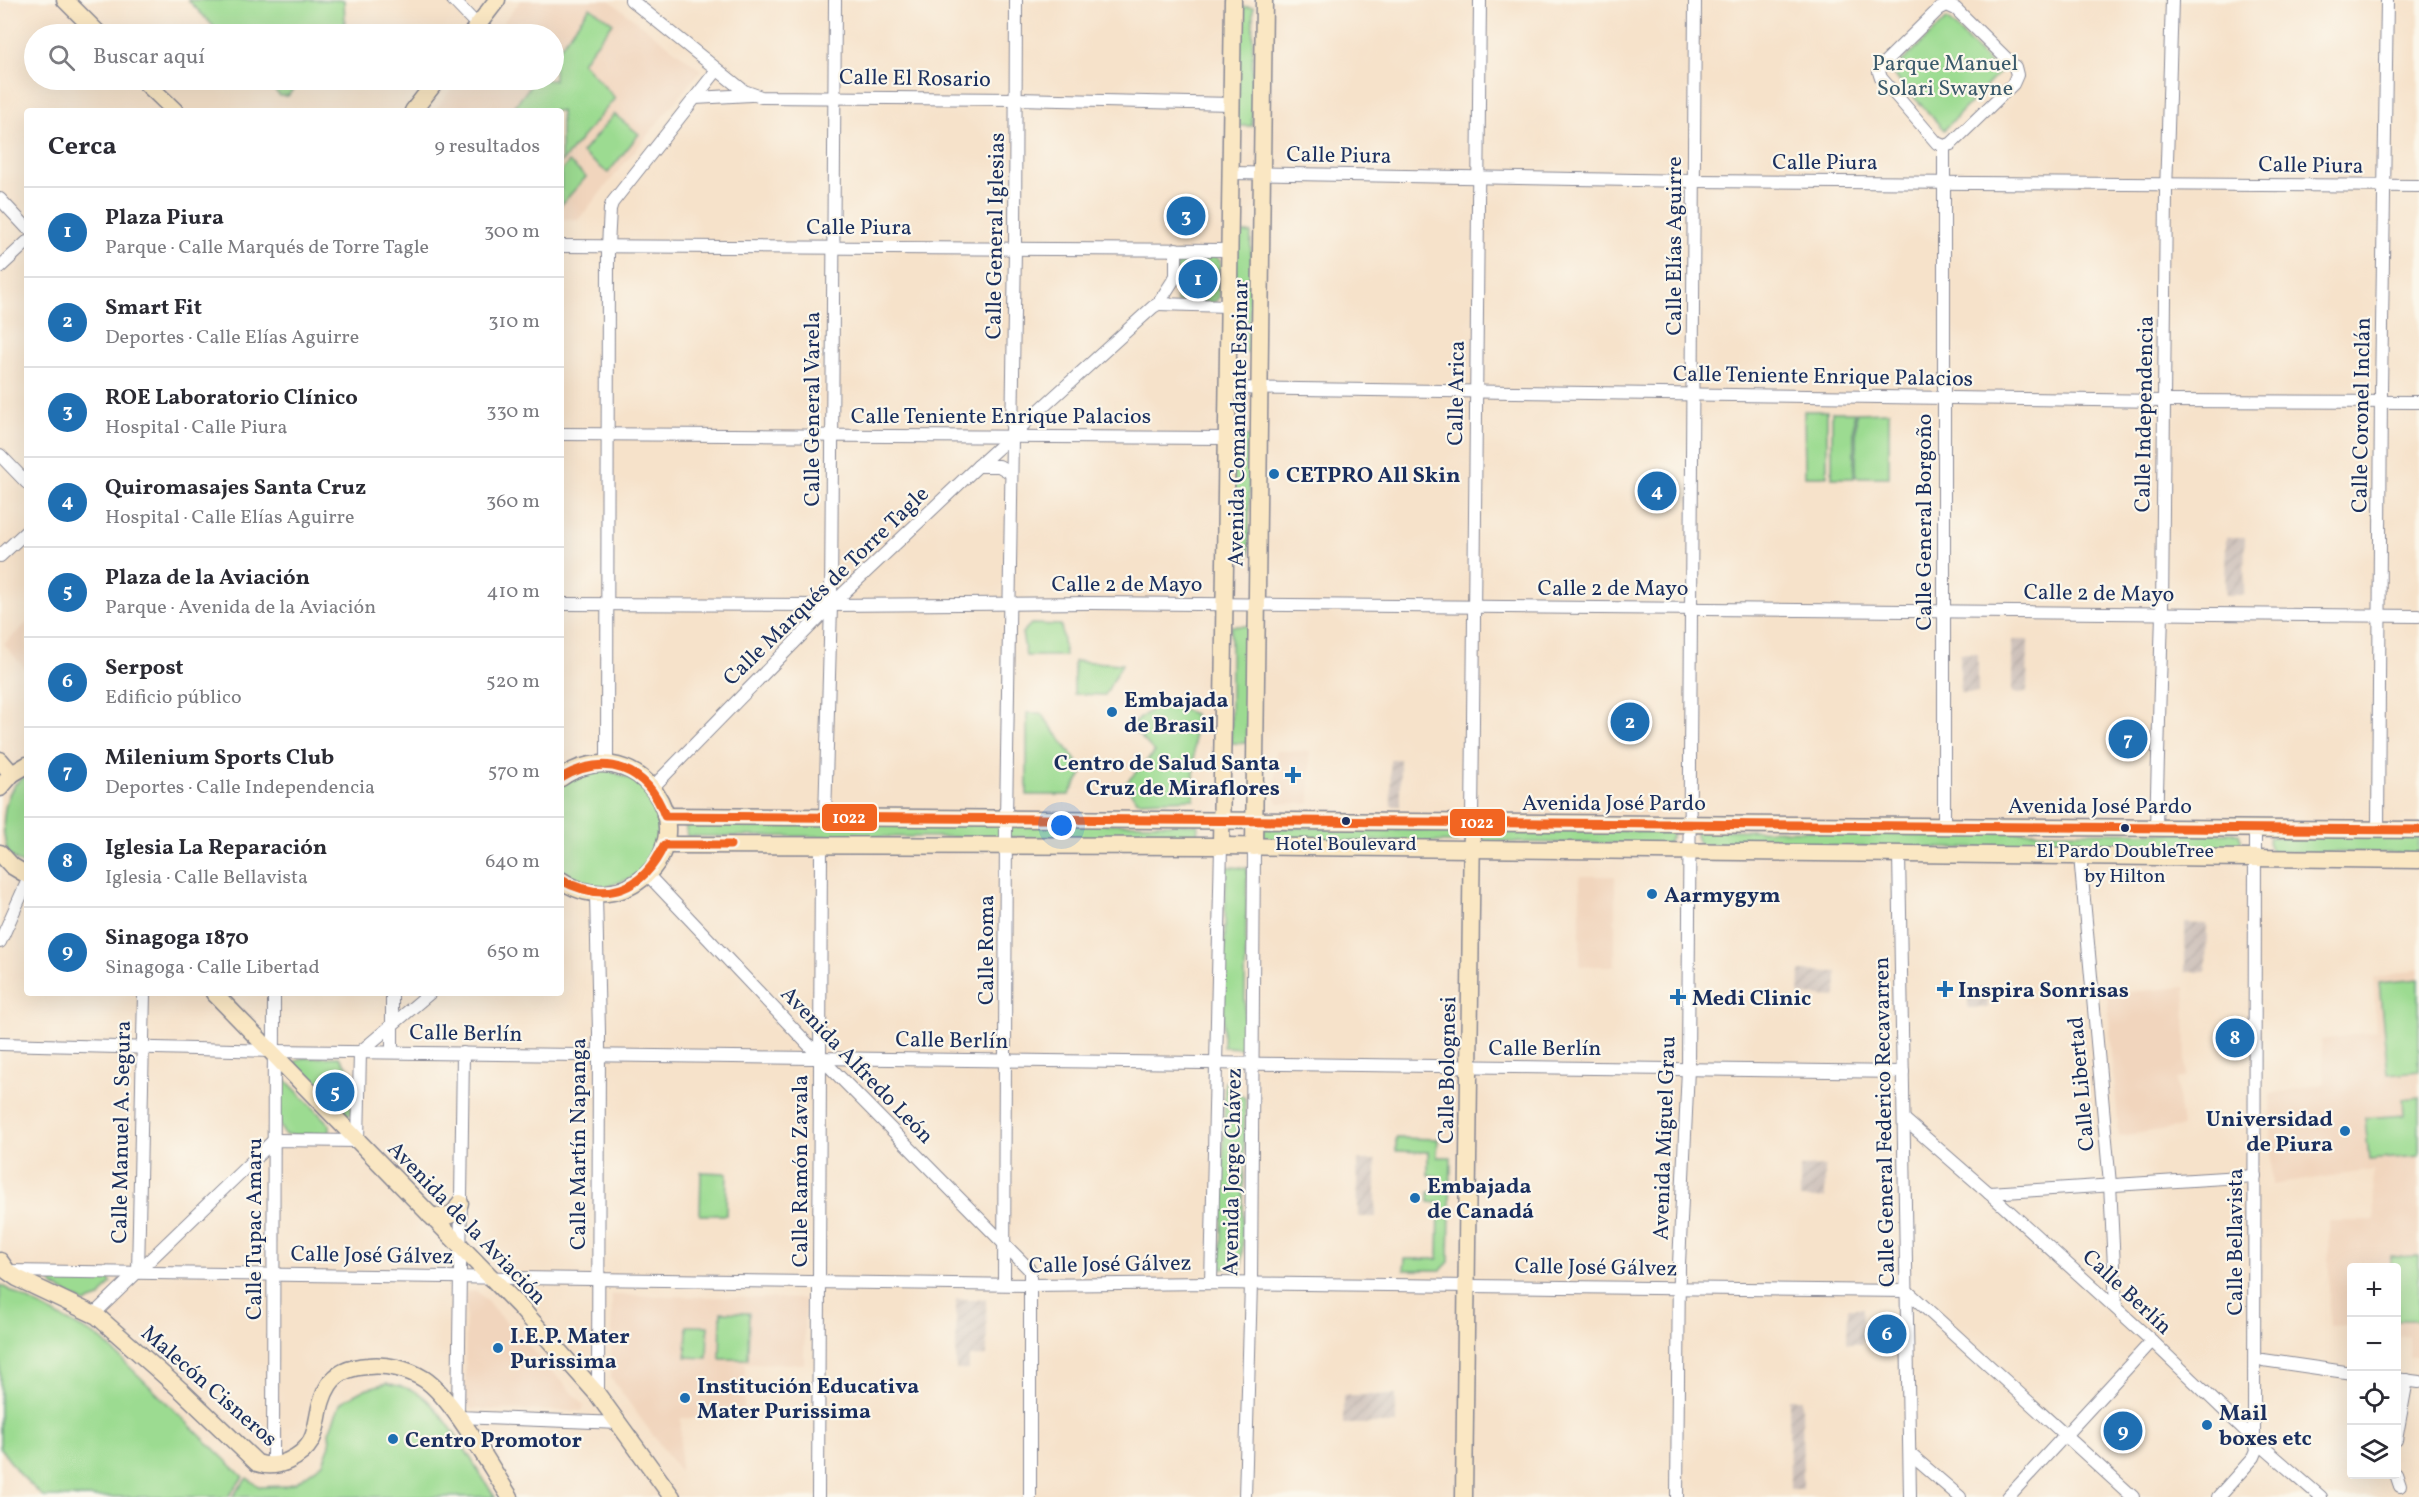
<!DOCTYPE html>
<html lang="es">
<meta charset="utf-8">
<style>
:root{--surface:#fff;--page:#f2f2f3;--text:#2b2b33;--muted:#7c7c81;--line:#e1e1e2;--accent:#1f6fb2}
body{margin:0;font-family:Vollkorn,serif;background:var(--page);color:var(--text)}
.controls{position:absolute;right:18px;bottom:18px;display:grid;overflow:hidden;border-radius:6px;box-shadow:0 6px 24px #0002}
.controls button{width:54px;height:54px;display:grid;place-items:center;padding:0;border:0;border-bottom:2px solid var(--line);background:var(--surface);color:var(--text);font:30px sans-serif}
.you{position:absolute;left:1062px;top:826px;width:21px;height:21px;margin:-15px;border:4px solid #fff;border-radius:50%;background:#1a73e8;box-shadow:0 0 0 9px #1a73e833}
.badge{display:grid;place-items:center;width:39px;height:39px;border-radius:50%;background:var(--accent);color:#fff;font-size:20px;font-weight:700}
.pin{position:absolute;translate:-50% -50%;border:3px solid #fff;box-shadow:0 2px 6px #0006}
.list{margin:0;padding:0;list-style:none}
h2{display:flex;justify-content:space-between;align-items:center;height:78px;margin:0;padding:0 24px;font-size:26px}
h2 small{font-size:20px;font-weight:400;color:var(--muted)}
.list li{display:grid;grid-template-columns:39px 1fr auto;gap:18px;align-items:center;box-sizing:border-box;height:90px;padding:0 24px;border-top:2px solid var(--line)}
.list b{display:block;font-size:22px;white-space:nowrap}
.list p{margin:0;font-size:20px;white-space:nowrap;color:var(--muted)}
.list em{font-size:20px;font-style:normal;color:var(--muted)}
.icon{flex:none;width:33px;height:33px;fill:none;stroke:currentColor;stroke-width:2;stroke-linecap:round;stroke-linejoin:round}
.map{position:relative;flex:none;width:2419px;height:1497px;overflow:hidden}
.search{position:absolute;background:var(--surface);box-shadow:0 6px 24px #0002;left:24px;top:24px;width:540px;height:66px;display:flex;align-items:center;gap:15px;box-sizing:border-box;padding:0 21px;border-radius:33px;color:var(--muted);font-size:22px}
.panel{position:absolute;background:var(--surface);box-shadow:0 6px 24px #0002;left:24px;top:108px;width:540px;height:888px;border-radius:6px}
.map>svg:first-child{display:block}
</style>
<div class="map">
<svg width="2419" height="1497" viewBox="0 0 2419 1497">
<defs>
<pattern id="industrial-furrows" width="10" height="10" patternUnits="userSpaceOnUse" patternTransform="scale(1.5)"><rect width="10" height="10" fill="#cec1ba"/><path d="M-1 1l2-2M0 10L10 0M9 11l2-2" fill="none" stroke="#b0a6a2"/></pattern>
</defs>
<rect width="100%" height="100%" fill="#fbf7ec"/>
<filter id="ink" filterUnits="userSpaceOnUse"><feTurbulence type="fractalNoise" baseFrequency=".0167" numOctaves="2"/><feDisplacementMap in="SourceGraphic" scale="12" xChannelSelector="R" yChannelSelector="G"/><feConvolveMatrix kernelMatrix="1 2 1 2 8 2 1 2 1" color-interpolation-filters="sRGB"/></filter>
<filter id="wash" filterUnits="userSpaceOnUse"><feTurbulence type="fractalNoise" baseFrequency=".008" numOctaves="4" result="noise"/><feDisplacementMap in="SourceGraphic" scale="24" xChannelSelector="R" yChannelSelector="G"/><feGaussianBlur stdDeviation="1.35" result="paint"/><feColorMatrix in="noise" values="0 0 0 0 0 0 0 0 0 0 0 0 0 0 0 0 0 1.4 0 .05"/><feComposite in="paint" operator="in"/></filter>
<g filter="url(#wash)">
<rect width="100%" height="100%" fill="#f6e2ca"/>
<g fill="#f1d5bd">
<path d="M521,0H609L701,70L578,220H561V111H434L452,88H459L465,80H554V34H494Z"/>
<path d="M27,623V671L4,644Z"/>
<path d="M1276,751H1310V804L1279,803L1275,799Z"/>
<rect x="1580" y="876" width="35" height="90"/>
<path d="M2419,969V1356L2409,1357V1336L2397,1337L2396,1268H2352L2351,1325L2330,1326L2328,1221H2374L2373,1170L2272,1185L2270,1094L2324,1084L2321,1040L2376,1031L2374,978Z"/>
<path d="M2185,987L2186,1077L2176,1079L2182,1127L2119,1136L2107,994Z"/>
<path d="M476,1290L584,1405L583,1411L472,1409L465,1404L466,1292Z"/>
<path d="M612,1295L805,1299L804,1364L745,1363L744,1419L681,1418L680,1472L611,1378Z"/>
</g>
<g fill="url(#industrial-furrows)">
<path d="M2226,537H2245L2244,595H2225Z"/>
<path d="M2012,640H2028L2027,693H2012Z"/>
<rect x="1960" y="653" width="18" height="40"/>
<path d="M1390,759H1400V806H1391Z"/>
<path d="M2185,923L2207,924L2206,972H2185Z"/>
<path d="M1800,971L1837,972L1836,997L1799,995Z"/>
<rect x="1968" y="988" width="20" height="20"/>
<path d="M1357,1160H1376V1217H1358Z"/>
<path d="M1825,1166V1198H1800V1167Z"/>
<path d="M956,1299H986L987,1356L969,1357V1370H956Z"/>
<path d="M1848,1308H1863L1862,1344H1847Z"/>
<rect x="1343" y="1395" width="53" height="29"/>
<path d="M1789,1399H1802L1803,1489H1790Z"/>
</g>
<g fill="#9cdb91" stroke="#5c8578" stroke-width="1.5">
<path d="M188,0H344L345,22L335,34H221Z"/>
<path d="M590,7L613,23L582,62L615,98L561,163V111H511L535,80H554V55Z"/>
<path d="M1237,7H1253L1252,126H1236Z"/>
<path d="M1947,19L1999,73L1944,130L1891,72Z"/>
<path d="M264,80H300L288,96H280Z"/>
<path d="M614,114L639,134L608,173L582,153Z"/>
<path d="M569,162L586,177L561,205V171Z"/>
<path d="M1235,233H1251L1250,352H1234Z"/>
<path d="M1177,254H1213L1220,261L1219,297L1215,302H1177Z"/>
<path d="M1804,411H1827V476H1805Z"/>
<rect x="1832" y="412" width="22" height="66"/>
<path d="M1889,412V477H1856V413Z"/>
<path d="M1234,437H1250L1249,556H1233Z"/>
<path d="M1031,624L1061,625L1065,656H1026L1022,633Z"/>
<path d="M1231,626H1248L1247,743H1231Z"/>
<path d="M1074,661L1122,664L1105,695L1074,694Z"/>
<path d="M1162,701L1194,714V799L1138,801L1124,785L1155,752L1130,726Z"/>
<path d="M1027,713H1041L1084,771L1069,795H1027Z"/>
<path d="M604,769L638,781L658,809L660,845L639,875L604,888L568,878L561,871V786L567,780Z"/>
<path d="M27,775V868C21,863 13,859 8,853C0,829 1,788 27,775Z"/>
<path d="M685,822L1198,824L1197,838L687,836Z"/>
<path d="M1263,827L1460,830L1461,835L1457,842L1267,840L1263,837Z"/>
<path d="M1481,828L1671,831L1672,836L1667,844L1484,842L1479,834Z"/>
<path d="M1697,830L2239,833L2242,842L2239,852L1700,845L1696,836Z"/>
<path d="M2419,834V853L2272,852L2268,842L2269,837Z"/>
<path d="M1226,867L1247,868L1244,1048L1223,1047Z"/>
<path d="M2419,979V1071L2388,1074L2379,983Z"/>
<path d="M339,1057L353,1073V1112L345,1118L294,1067L296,1061L302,1058Z"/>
<path d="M283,1077L330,1125V1132L327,1134L285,1135C274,1121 279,1096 280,1079Z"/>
<path d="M1225,1082H1235L1236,1093L1245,1098L1242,1269L1221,1268Z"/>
<path d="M2419,1097V1156L2369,1160L2365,1118L2404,1115L2403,1099Z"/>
<path d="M1396,1138L1438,1139L1437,1157H1451L1449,1262L1441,1270H1404L1405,1259H1438L1439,1203L1429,1202V1192L1438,1191V1176L1428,1175V1152L1396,1151Z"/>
<path d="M701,1172L727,1173L726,1215H700Z"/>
<path d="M2419,1256V1320H2397L2396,1268L2391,1267V1257Z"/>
<path d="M55,1279H109L111,1283L99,1298L85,1303L53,1286L51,1280Z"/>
<path d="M0,1285L100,1338L243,1477L228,1497H43L18,1472L0,1448Z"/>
<path d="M721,1312L749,1313L748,1359H720Z"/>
<path d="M687,1326H708L707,1358L686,1357Z"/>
<path d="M387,1383C397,1386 409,1387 418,1393C445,1410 476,1469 495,1497H232L247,1478L260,1487L284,1486L295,1483L323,1463L330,1445L329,1432L341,1402L365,1389Z"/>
</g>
</g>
<g filter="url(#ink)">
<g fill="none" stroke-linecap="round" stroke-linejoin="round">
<g stroke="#888894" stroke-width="14">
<g id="street">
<path d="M453,0L478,26"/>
<path d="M631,0L744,91L761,97L1017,99L1232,104"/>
<path d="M1947,5L1956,9L2015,67L2017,75L2013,84L1951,144L1944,146L1937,143L1881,78L1879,72L1881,66L1939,9Z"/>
<path d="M695,98L751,95"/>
<path d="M1231,173L1694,181L2419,186"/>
<path d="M0,199L27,228"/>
<path d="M561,246L1228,250"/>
<path d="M0,267L27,242"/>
<path d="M1158,304L1228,306"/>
<path d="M1227,388L2164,401L2419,402"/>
<path d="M561,434L1226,438"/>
<path d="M0,455L27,483"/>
<path d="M978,466H999L1011,473"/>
<path d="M0,556L27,531"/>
<path d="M561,604L831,605L1090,603L2419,616"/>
<path d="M607,764L608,246L610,209L612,203L717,70"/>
<path d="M652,788L831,605L978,466L1153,307L1158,304L1176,276V249"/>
<path d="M825,817L831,605L835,0"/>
<path d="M1472,823L1480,0"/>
<path d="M1944,827V146"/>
<path d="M2156,828L2162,613L2166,192L2172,0"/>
<path d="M2378,830L2381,391L2387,0"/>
<path d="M1899,854L1910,1497"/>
<path d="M2080,856L2110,1184L2116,1308"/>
<path d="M647,874L821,1058L1030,1270V1497"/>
<path d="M596,894L599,1033L598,1395"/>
<path d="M0,942L27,882"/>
<path d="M0,1044L272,1051L1903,1072"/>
<path d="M392,1052V993"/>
<path d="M463,1053L458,1417L620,1423"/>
<path d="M1904,1119L1989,1193L2152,1341L2254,1439L2321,1497"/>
<path d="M1989,1193L2255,1176"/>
<path d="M7,1271L1030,1285L1211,1283L1907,1291L2133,1497"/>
<path d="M138,1272L144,993"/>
<path d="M1211,1283L1221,846"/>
<path d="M1004,1284L1006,819L1015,248L1016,0"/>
<path d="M94,1314L274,1140L358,1141L360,1052L430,993"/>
<path d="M2263,1360L2352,1373"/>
<path d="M2396,1379L2419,1382"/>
<path d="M2396,1440L2407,1380"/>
<path d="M1910,1454L1960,1497"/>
<path d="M273,1466L274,993"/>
<path d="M2396,1474L2400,1486"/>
<path d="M818,1497L821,846"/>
<path d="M1245,1497L1251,1283L1254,847"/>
<path d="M1677,1497L1679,1264L1688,1069L1695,0"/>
<path d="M2008,1497L2152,1341"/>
<path d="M2218,1497L2254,1457L2257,1450L2254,1439L2255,829"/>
</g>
</g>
<g stroke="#888894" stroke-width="19">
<g id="secondary">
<path d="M65,0L99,34"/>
<path d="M471,34L497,0"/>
<path d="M143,80L175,111"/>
<path d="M413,111L437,80"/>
<path d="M0,760L12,774"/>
<path d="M561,778C577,766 598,761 618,766C633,770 646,779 655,792C697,853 621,923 561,880"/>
<path d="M0,788L12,774L27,765"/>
<path d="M665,816L2419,830"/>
<path d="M664,845L1221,846L2419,860"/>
<path d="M1221,846L1233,0"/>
<path d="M1254,847L1264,0"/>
<path d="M0,853L12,866L27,875"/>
<path d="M214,993L518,1305L598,1395L672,1497"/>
<path d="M430,1215C444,1219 454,1217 460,1203"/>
<path d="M0,1261L7,1271L17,1278L97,1316L183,1392L257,1463C268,1467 277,1466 288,1461C327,1443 310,1415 329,1385C338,1371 352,1367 368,1366C387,1364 408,1369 424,1379C452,1397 491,1468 510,1497"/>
<path d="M1464,1497L1472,823"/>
</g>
</g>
<use href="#street" stroke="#fff" stroke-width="12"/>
<use href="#secondary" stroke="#fae7c3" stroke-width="16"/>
<g stroke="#fbf7ec" stroke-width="14">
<g id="bus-1">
<path d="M561,778C606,752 647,767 665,816L2419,830"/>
<path d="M561,880C606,904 643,891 664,845H730"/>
</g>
</g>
<use href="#bus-1" stroke="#f26522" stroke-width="9"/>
</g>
</g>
<g fill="#1f6fb2" stroke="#fbf7ec" stroke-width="2">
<circle cx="1274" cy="474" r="6"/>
<circle cx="1112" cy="712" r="6"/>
<path d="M1290 766h6v6h6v6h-6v6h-6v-6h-6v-6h6z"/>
<circle cx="1652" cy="894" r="6"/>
<path d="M1942 980h6v6h6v6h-6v6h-6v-6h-6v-6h6z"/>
<path d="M1675 988h6v6h6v6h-6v6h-6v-6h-6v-6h6z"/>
<circle cx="2345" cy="1131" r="6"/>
<circle cx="1415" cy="1198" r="6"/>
<circle cx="498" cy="1348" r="6"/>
<circle cx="685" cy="1398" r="6"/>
<circle cx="2207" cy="1425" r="6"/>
<circle cx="393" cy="1439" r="6"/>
</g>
<g fill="#1b2f5e" stroke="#fbf7ec" stroke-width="2">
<circle cx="1346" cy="821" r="5"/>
<circle cx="2125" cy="828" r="5"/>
</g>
<g text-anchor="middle" stroke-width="4.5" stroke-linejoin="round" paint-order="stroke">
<g font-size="20" fill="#1b2f5e" stroke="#fbf7ec">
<text x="1346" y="850">Hotel Boulevard</text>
<text x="2125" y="857">El Pardo DoubleTree<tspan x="2125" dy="25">by Hilton</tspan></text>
</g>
<g font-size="22" fill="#3b5a6b" stroke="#fbf7ec">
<text x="1945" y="70">Parque Manuel<tspan x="1945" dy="25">Solari Swayne</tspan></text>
</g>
<g font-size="22" fill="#1b2f5e" stroke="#fbf7ec">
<text transform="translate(915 77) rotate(1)" y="8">Calle El Rosario</text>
<text transform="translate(1339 154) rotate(1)" y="8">Calle Piura</text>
<text x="1825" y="169">Calle Piura</text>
<text transform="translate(2311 164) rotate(1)" y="8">Calle Piura</text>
<text x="859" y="234">Calle Piura</text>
<text transform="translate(994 236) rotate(-89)" y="8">Calle General Iglesias</text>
<text transform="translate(1673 246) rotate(-90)" y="8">Calle Elías Aguirre</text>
<text transform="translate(1823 375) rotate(1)" y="8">Calle Teniente Enrique Palacios</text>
<text transform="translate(1455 393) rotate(-89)" y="8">Calle Arica</text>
<text transform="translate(811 409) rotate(-90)" y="8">Calle General Varela</text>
<text transform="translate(2143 414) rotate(-89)" y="8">Calle Independencia</text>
<text x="1001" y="423">Calle Teniente Enrique Palacios</text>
<text transform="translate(2360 415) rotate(-89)" y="8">Calle Coronel Inclán</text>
<text transform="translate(1237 423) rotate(-89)" y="8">Avenida Comandante Espinar</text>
<text transform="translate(1923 522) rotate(-90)" y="8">Calle General Borgoño</text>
<text x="1127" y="591">Calle 2 de Mayo</text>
<text transform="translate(825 585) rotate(-44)" y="8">Calle Marqués de Torre Tagle</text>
<text x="1613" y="595">Calle 2 de Mayo</text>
<text transform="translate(2099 592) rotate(1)" y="8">Calle 2 de Mayo</text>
<text x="1614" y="810">Avenida José Pardo</text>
<text x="2100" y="813">Avenida José Pardo</text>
<text transform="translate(985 950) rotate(-90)" y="8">Calle Roma</text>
<text transform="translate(466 1032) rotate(1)" y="8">Calle Berlín</text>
<text transform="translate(952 1039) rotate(1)" y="8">Calle Berlín</text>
<text x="1545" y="1055">Calle Berlín</text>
<text transform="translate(858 1064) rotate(46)" y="8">Avenida Alfredo León</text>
<text transform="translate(1446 1070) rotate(-89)" y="8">Calle Bolognesi</text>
<text transform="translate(2080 1084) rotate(-95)" y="8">Calle Libertad</text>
<text transform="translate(1883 1122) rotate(-91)" y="8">Calle General Federico Recavarren</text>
<text transform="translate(120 1132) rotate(-89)" y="8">Calle Manuel A. Segura</text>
<text transform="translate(1663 1138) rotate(-88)" y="8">Avenida Miguel Grau</text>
<text transform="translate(577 1144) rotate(-90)" y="8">Calle Martín Napanga</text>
<text transform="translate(799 1171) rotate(-90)" y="8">Calle Ramón Zavala</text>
<text transform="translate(1231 1172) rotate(-89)" y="8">Avenida Jorge Chávez</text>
<text transform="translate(468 1222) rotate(46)" y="8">Avenida de la Aviación</text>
<text transform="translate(253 1229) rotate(-90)" y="8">Calle Tupac Amaru</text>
<text transform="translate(2234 1242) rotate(-90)" y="8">Calle Bellavista</text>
<text transform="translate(372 1254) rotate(1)" y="8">Calle José Gálvez</text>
<text transform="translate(1110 1263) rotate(-1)" y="8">Calle José Gálvez</text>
<text transform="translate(1596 1266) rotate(1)" y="8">Calle José Gálvez</text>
<text transform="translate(2128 1291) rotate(43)" y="8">Calle Berlín</text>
<text transform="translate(210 1385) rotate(41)" y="8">Malecón Cisneros</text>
</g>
<g font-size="22" font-weight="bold" fill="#1b2f5e" stroke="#fbf7ec" text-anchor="start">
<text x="1286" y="482">CETPRO All Skin</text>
<text x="1124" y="707">Embajada<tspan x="1124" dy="25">de Brasil</tspan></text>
<text x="1280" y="770" text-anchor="end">Centro de Salud Santa<tspan x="1280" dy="25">Cruz de Miraflores</tspan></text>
<text x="1664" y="902">Aarmygym</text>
<text x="1958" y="997">Inspira Sonrisas</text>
<text x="1692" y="1005">Medi Clinic</text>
<text x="2333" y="1126" text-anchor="end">Universidad<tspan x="2333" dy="25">de Piura</tspan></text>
<text x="1427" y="1193">Embajada<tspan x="1427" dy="25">de Canadá</tspan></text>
<text x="510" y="1343">I.E.P. Mater<tspan x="510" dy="25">Purissima</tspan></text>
<text x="697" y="1393">Institución Educativa<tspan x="697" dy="25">Mater Purissima</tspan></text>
<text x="2219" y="1420">Mail<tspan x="2219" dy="25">boxes etc</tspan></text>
<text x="405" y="1447">Centro Promotor</text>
</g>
</g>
<g stroke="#fbf7ec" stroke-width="2">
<rect x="821" y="803" width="57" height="29" rx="6" fill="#f26522"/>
<rect x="1449" y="808" width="57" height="29" rx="6" fill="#f26522"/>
</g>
<g font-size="16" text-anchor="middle" font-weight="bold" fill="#fff">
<text x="849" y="823">1022</text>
<text x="1477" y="828">1022</text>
</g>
</svg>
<div class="controls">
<button>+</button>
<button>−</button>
<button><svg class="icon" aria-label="locate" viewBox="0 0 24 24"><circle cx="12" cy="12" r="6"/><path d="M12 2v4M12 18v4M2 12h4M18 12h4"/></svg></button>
<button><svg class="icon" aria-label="layers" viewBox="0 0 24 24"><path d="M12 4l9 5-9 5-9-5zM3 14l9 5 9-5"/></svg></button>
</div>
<div class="you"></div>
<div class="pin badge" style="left:1198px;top:279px">1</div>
<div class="pin badge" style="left:1630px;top:722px">2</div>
<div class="pin badge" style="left:1186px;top:216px">3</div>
<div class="pin badge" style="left:1657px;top:491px">4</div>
<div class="pin badge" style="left:335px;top:1092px">5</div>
<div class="pin badge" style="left:1887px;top:1334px">6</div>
<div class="pin badge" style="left:2128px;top:739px">7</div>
<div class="pin badge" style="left:2235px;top:1038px">8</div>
<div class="pin badge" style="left:2123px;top:1431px">9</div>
<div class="search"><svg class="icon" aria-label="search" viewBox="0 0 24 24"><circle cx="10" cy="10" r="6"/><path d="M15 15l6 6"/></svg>Buscar aquí</div>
<section class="panel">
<h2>Cerca<small>9 resultados</small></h2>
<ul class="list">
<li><span class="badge">1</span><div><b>Plaza Piura</b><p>Parque · Calle Marqués de Torre Tagle</p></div><em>300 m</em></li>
<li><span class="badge">2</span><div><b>Smart Fit</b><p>Deportes · Calle Elías Aguirre</p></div><em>310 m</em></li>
<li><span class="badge">3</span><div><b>ROE Laboratorio Clínico</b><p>Hospital · Calle Piura</p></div><em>330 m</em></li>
<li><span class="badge">4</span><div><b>Quiromasajes Santa Cruz</b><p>Hospital · Calle Elías Aguirre</p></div><em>360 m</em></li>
<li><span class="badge">5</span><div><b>Plaza de la Aviación</b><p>Parque · Avenida de la Aviación</p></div><em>410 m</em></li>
<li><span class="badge">6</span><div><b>Serpost</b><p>Edificio público</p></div><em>520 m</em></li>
<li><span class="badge">7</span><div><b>Milenium Sports Club</b><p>Deportes · Calle Independencia</p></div><em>570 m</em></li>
<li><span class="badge">8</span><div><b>Iglesia La Reparación</b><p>Iglesia · Calle Bellavista</p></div><em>640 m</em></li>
<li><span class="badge">9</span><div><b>Sinagoga 1870</b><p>Sinagoga · Calle Libertad</p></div><em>650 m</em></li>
</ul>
</section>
</div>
